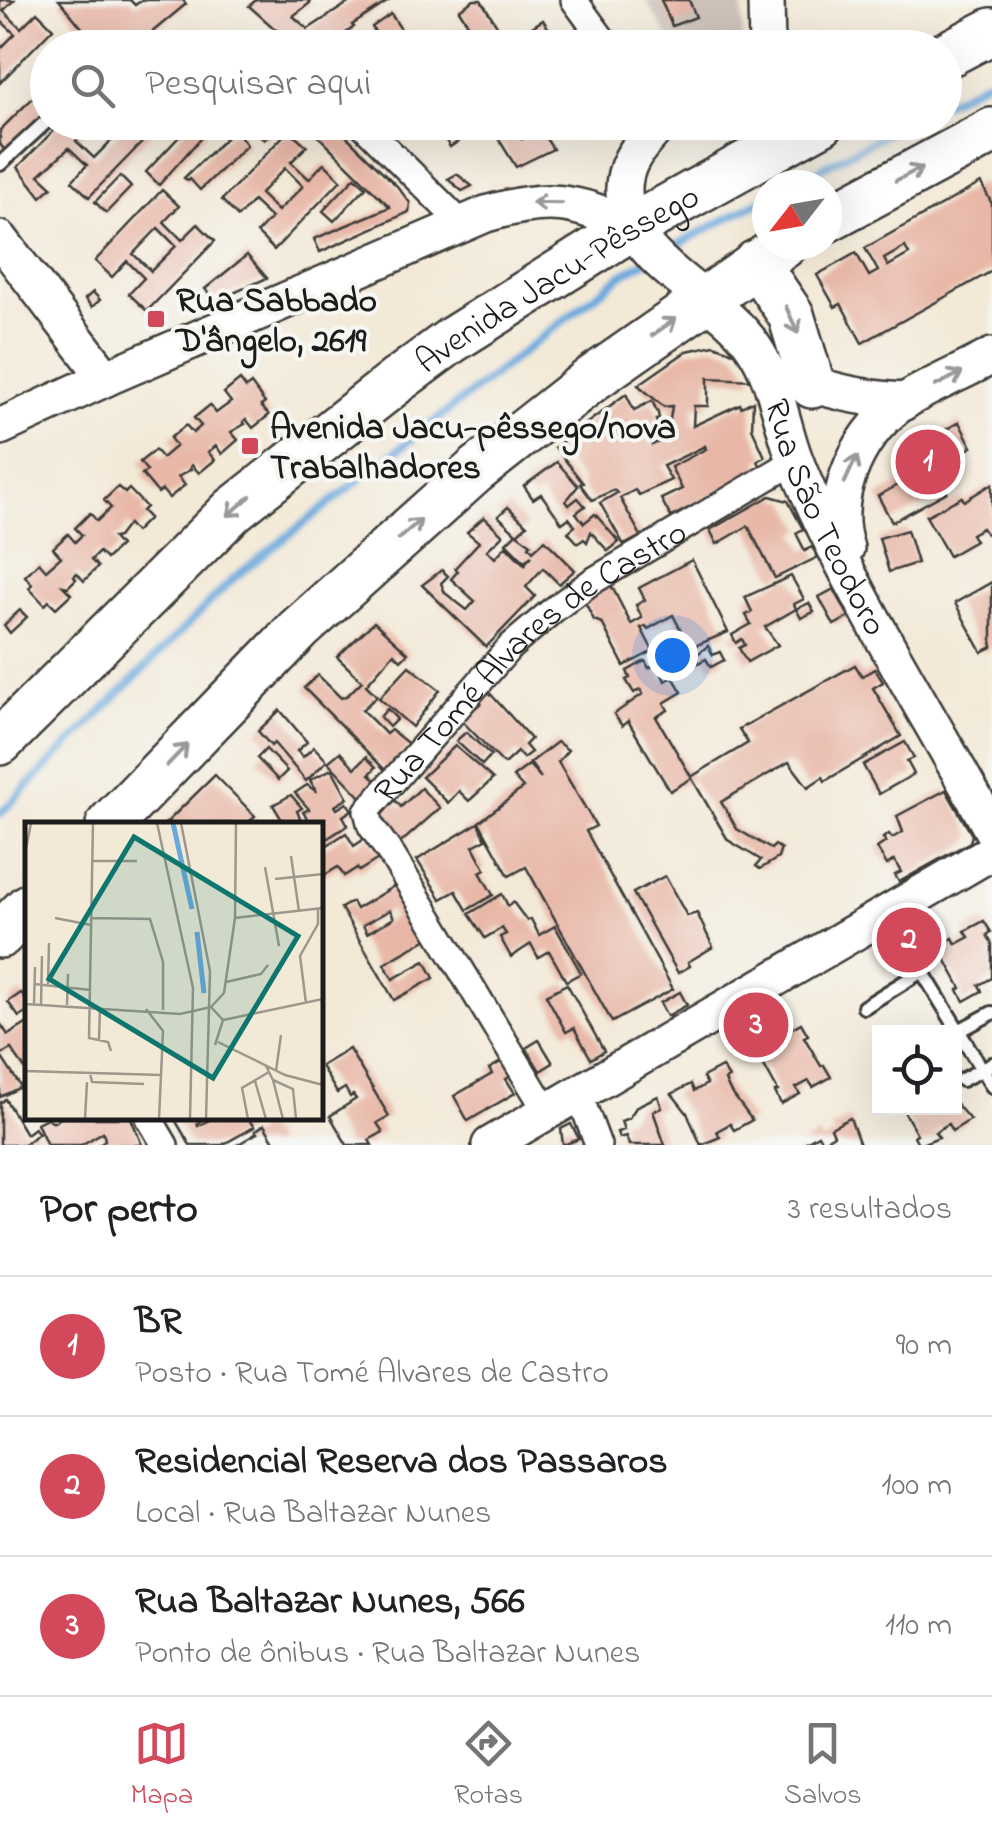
<!DOCTYPE html>
<html lang="pt">
<meta charset="utf-8">
<style>
:root{--surface:#fff;--page:#f6f6f6;--text:#202124;--muted:#757577;--line:#e0e0e0;--accent:#d1495b}
body{margin:0;font-family:"Indie Flower",sans-serif;background:var(--page);color:var(--text)}
.controls{position:absolute;right:30px;bottom:30px;display:grid;overflow:hidden;border-radius:0px;box-shadow:0 10px 40px #0002}
.controls button{width:90px;height:90px;display:grid;place-items:center;padding:0;border:0;border-bottom:2px solid var(--line);background:var(--surface);color:var(--text);font:50px sans-serif}
.compass{position:absolute;left:752px;top:170px;width:90px;height:90px;border-radius:50%;background:var(--surface);box-shadow:0 10px 40px #0002;rotate:239deg}
.you{position:absolute;left:672px;top:655px;width:35px;height:35px;margin:-25px;border:8px solid #fff;border-radius:50%;background:#1a73e8;box-shadow:0 0 0 15px #1a73e833}
.badge{display:grid;place-items:center;width:65px;height:65px;border-radius:50%;background:var(--accent);color:#fff;font-size:32px;font-weight:700}
.pin{position:absolute;translate:-50% -50%;border:5px solid #fff;box-shadow:0 2px 10px #0006}
.list{margin:0;padding:0;list-style:none}
h2{display:flex;justify-content:space-between;align-items:center;height:130px;margin:0;padding:0 40px;font-size:42px}
h2 small{font-size:32px;font-weight:400;color:var(--muted)}
.list li{display:grid;grid-template-columns:65px 1fr auto;gap:30px;align-items:center;box-sizing:border-box;height:140px;padding:0 40px;border-top:2px solid var(--line)}
.list b{display:block;font-size:38px;white-space:nowrap}
.list p{margin:0;font-size:32px;white-space:nowrap;color:var(--muted)}
.list em{font-size:32px;font-style:normal;color:var(--muted)}
.icon{flex:none;width:55px;height:55px;fill:none;stroke:currentColor;stroke-width:2;stroke-linecap:round;stroke-linejoin:round}
.map{position:relative;flex:none;width:992px;height:1145px;overflow:hidden}
.search{position:absolute;background:var(--surface);box-shadow:0 10px 40px #0002;left:30px;right:30px;top:30px;height:110px;display:flex;align-items:center;gap:25px;box-sizing:border-box;padding:0 35px;border-radius:55px;color:var(--muted);font-size:38px}
.sheet{height:550px;background:var(--surface)}
nav{display:flex;justify-content:space-around;align-items:center;box-sizing:border-box;height:140px;border-top:2px solid var(--line);background:var(--surface);font-size:28px;color:var(--muted)}
nav a{display:grid;justify-items:center;gap:5px}
nav .on{color:var(--accent)}
.map>svg:first-child{display:block}
</style>
<div class="map">
<svg width="992" height="1145" viewBox="0 0 992 1145">
<rect width="100%" height="100%" fill="#f6f6f2"/>
<filter id="ink" filterUnits="userSpaceOnUse"><feTurbulence type="fractalNoise" baseFrequency=".01" numOctaves="2"/><feDisplacementMap in="SourceGraphic" scale="20" xChannelSelector="R" yChannelSelector="G"/><feConvolveMatrix kernelMatrix="1 2 1 2 8 2 1 2 1" color-interpolation-filters="sRGB"/></filter>
<filter id="wash" filterUnits="userSpaceOnUse"><feTurbulence type="fractalNoise" baseFrequency=".0048" numOctaves="4" result="noise"/><feDisplacementMap in="SourceGraphic" scale="40" xChannelSelector="R" yChannelSelector="G"/><feGaussianBlur stdDeviation="2.25" result="paint"/><feColorMatrix in="noise" values="0 0 0 0 0 0 0 0 0 0 0 0 0 0 0 0 0 1.4 0 .05"/><feComposite in="paint" operator="in"/></filter>
<g filter="url(#wash)">
<rect width="100%" height="100%" fill="#f3e9d7"/>
<path fill="#ccc2b9" d="M645,0H742L743,47H674Z"/>
<g fill="none" stroke-linecap="round" stroke-linejoin="round">
<g stroke="#69a8dc" stroke-width="8">
<path d="M944,103L992,78"/>
<path d="M790,185L908,122"/>
<path d="M666,251L767,197"/>
<path d="M0,814L234,578L623,274L645,262"/>
</g>
</g>
<g id="blocks">
<g fill="#e8b7a7" fill-rule="evenodd">
<path d="M0,0H14L3,11L21,28L37,12L53,28L0,83V49L15,34L0,20Z"/>
<path d="M59,0H130L135,5L142,0H183L186,4L133,48H125L119,40L111,48H84L92,40Z"/>
<path d="M256,0H308L310,3L293,16L308,29L353,0H390L352,25L354,27L341,37L351,48H303L297,41L293,45L249,6Z"/>
<path d="M474,0H481L511,48H484L459,10Z"/>
<path d="M661,0H689L696,17L672,26Z"/>
<path d="M391,14L413,48H385L372,27Z"/>
<path d="M543,20L561,48H541L529,29Z"/>
<path d="M460,29L473,48H462L452,34Z"/>
<path d="M48,83V112L6,152L0,144V130Z"/>
<path d="M62,122H94L76,141L94,158L119,133L108,122H121L125,126L129,122H153L157,127L89,197L72,181L87,165L69,148L39,175L52,187L41,197L18,167Z"/>
<path d="M193,122H215L159,185L146,172Z"/>
<path d="M256,122H282L264,140L252,127Z"/>
<path d="M304,122H332L397,186L410,203L409,212L320,252L314,239L390,207Z"/>
<path d="M434,122H462L470,134L450,147Z"/>
<path d="M513,125L522,139L539,128L553,149L516,167L496,135Z"/>
<path d="M235,129L247,145L200,190L190,179L188,181L184,178Z"/>
<path d="M289,130L307,146L291,162L309,179L324,163L341,180L274,250L257,233L271,218L253,201L238,217L222,200ZM285,168L303,186L278,211L260,194Z"/>
<path d="M457,174L472,186L462,191L448,179Z"/>
<path d="M120,176L131,187L106,213L95,202Z"/>
<path d="M355,177L366,187L334,221L323,211Z"/>
<path d="M981,183L992,204V271L862,343L841,304L835,307L817,275L856,253L869,276L878,271L865,248ZM905,247L909,254L888,266L884,259Z"/>
<path d="M162,190L179,206L164,222L182,240L198,224L215,241L147,311L129,294L144,278L127,261L112,277L95,261ZM158,228L176,246L151,271L133,254Z"/>
<path d="M247,255L267,278L216,301L205,289Z"/>
<path d="M93,292L100,300L92,307L85,299Z"/>
<path d="M714,345L736,353L753,380L708,378V406H694L693,426L740,404L741,407L753,401L752,428L765,457L758,461L761,467L753,471L754,474L671,517L661,499L682,489L671,467L706,449L705,446L663,466L671,480L639,495L635,490L620,498L641,536L624,545L600,503L617,493L614,490L592,500L580,484L583,483L555,447L626,394L634,410L652,401L658,413L659,419L656,420L659,427L646,433L652,445L671,436L668,433L672,406L664,407L638,385L687,351Z"/>
<path d="M240,380L246,388L251,384L265,403L261,406L269,415L253,428L246,419L243,422L245,424L231,432L238,440L222,454L216,446L208,452L215,460L199,473L192,465L190,467L191,469L178,477L185,485L169,498L162,490L158,493L142,474L147,471L140,462L155,450L162,458L176,446L170,438L186,425L193,433L201,426L194,418L210,405L216,413L231,402L224,393Z"/>
<path d="M959,422L972,447L941,464L928,440Z"/>
<path d="M557,462L578,486L566,501L569,505L578,498L585,506L576,513L584,523L595,514L619,542L608,551L591,532L587,542L584,539L578,543L568,532L575,526L569,518L562,523L541,494L533,499L524,486Z"/>
<path d="M933,466L947,492L892,522L878,496Z"/>
<path d="M992,484V531L986,534L982,528L971,534L975,541L949,556L926,516L962,497L964,501Z"/>
<path d="M118,487L125,493L129,489L146,507L142,511L149,518L135,532L128,524L118,537L113,538L120,546L106,559L99,552L91,560L98,567L84,581L77,573L74,576L76,579L68,587L63,586L71,594L56,608L49,601L45,605L29,588L32,584L25,576L39,562L46,570L61,557L53,548L68,534L75,542L82,535L75,528L90,513L97,521L111,508L104,500Z"/>
<path d="M770,496L788,501L803,529L796,533L805,551L812,547L818,557L775,578L748,526L717,544L710,530Z"/>
<path d="M508,507L527,525L517,534L531,544L529,546L533,551L545,540L575,570L559,584L543,568L526,587L535,596L486,647L422,585L442,570L448,576L441,583L445,593L467,610L475,601L451,579L458,571L455,568L479,542L467,532L484,517L503,535L487,550L495,558L506,546L526,566L525,563L532,556L524,561L506,543L516,533L498,516Z"/>
<path d="M907,530L917,563L889,572L879,538Z"/>
<path d="M692,560L728,632L690,648L673,615L648,629L646,626L641,628L653,651L624,666L602,623L594,620L584,600L611,585L631,624L642,618L636,605L645,600L639,588Z"/>
<path d="M791,576L804,599L794,604L796,609L765,627L778,645L747,662L739,648L745,645L742,639L736,643L732,635L751,624L746,615L752,612L745,597Z"/>
<path d="M992,582V647L982,652L955,603Z"/>
<path d="M834,589L849,617L834,625L819,597Z"/>
<path d="M809,603L814,612L801,618L796,609Z"/>
<path d="M20,610L27,617L10,633L4,625Z"/>
<path d="M374,622L408,653L401,660L394,653L366,685L377,696L362,710L386,734L391,730L411,746L387,772L304,688L318,675L341,698L348,695L362,681L337,657Z"/>
<path d="M708,646L713,655L720,652L724,660L711,667L706,659L698,663L695,656Z"/>
<path d="M645,661L649,668L657,664L665,681L673,677L682,692L664,703L668,710L656,717L692,778L670,791L628,721L622,726L614,714L643,694L640,689L634,693L626,680L630,678L627,671Z"/>
<path d="M855,665L862,676L875,669L883,682L873,688L901,736L825,781L823,777L808,787L789,762L721,802L737,829L771,849L775,845L781,849L778,858L760,869L756,866L761,860L728,840L691,777L748,743L739,729Z"/>
<path d="M409,666L440,690L412,727L379,698Z"/>
<path d="M487,690L531,739L525,745L531,752L523,758L517,752L504,764L460,719L473,703L476,707L481,703L478,699Z"/>
<path d="M387,709L397,719L389,727L380,717Z"/>
<path d="M280,710L307,742L297,751L303,757L314,747L327,761L306,781L274,743L271,746L258,731Z"/>
<path d="M466,732L491,755L482,765L456,741Z"/>
<path d="M557,742L568,750L558,762L596,826L586,831L673,989L612,1022L526,867L509,876L479,822L523,788L513,777L529,765L541,778L530,763Z"/>
<path d="M905,742L914,758L907,761L914,774L879,794L863,765Z"/>
<path d="M455,746L493,779L469,801L459,791L448,803L422,777Z"/>
<path d="M266,749L287,771L278,780L257,758Z"/>
<path d="M340,752L355,768L366,757L376,767L370,774L377,782L361,797L328,762Z"/>
<path d="M332,769L348,798L335,806L337,809L347,803L352,810L343,816L348,825L322,842L320,825H312L303,812L309,809L295,793L307,785L317,792L310,780Z"/>
<path d="M215,775L255,816L248,823L164,825Z"/>
<path d="M421,788L440,808L396,847L374,821L395,800L401,807Z"/>
<path d="M946,790L972,835L970,842L899,882L895,875L901,872L894,860L887,865L877,848L886,842L883,838L889,834L892,838L903,832L897,816Z"/>
<path d="M291,795L302,808L297,811L303,825H285L273,805Z"/>
<path d="M478,823L486,839L473,846L485,869L480,872L493,895L467,910L456,891L441,899L417,860Z"/>
<path d="M346,833L354,846L369,836L383,856L359,871L357,868L344,876L338,867L320,878V850Z"/>
<path d="M665,876L687,916L697,913L713,947L688,962L690,966L678,973L633,893Z"/>
<path d="M396,885L421,920L417,922L427,939L384,964L393,979L425,961L434,978L394,1000L341,908L352,902L356,909ZM390,910L394,918L367,933L363,925Z"/>
<path d="M502,894L508,906L513,902L527,921L531,919L539,935L555,926L581,973L566,981L549,951L538,957L531,944L511,957L500,937L506,934L502,928L485,938L469,914Z"/>
<path d="M984,921L991,932L987,935L992,944V978L979,985L982,991L964,1001L958,990L961,988L944,957L940,960L934,949L953,938L956,944L969,937L965,931Z"/>
<path d="M567,984L604,1051L591,1059L574,1028L566,1032L546,995Z"/>
<path d="M680,992L687,1005L667,1016L660,1003Z"/>
<path d="M21,993L28,1002V1012L19,1017L8,1002Z"/>
<path d="M0,1023L8,1035L28,1023V1073L11,1049L0,1055L21,1087L0,1097Z"/>
<path d="M801,1023L808,1035L804,1037L821,1066L824,1065L831,1077L813,1087L809,1081L796,1088L800,1094L781,1104L775,1092L778,1091L761,1060L757,1062L751,1051L770,1041L774,1047L786,1040L782,1034Z"/>
<path d="M539,1040L553,1063L540,1071L526,1048Z"/>
<path d="M349,1049L389,1116L377,1123L383,1132L369,1140L372,1145H347L330,1116L356,1099L353,1095L350,1097L345,1088L337,1093L321,1066Z"/>
<path d="M506,1059L515,1073L506,1079L515,1093L468,1121L454,1096L492,1074L489,1069Z"/>
<path d="M722,1067L729,1078L725,1080L729,1089L752,1120L734,1130L730,1124L717,1131L720,1137L701,1145L687,1113L672,1094L691,1084L694,1091L707,1084L703,1077Z"/>
<path d="M658,1096L662,1108L653,1111L665,1145H629L626,1136L619,1138L617,1132L624,1130L621,1121L629,1118L637,1106Z"/>
<path d="M5,1099L26,1134L34,1128L39,1133L23,1145H0V1103Z"/>
<path d="M954,1101L970,1120L952,1131L948,1124L935,1132L939,1137L919,1145L914,1136L917,1134L902,1108H954Z"/>
<path d="M47,1118L54,1122L61,1118H131L142,1145H98L105,1140L103,1132L81,1145H47L37,1123Z"/>
<path d="M174,1118H206L197,1123L198,1126L213,1118H254L249,1120L254,1127L222,1145H190Z"/>
<path d="M850,1118L860,1145H801L818,1135L822,1142L834,1135L831,1128Z"/>
<path d="M571,1124L579,1139L563,1145L561,1129Z"/>
<path d="M264,1125L276,1145H237L257,1133L255,1131Z"/>
</g>
</g>
</g>
<g filter="url(#ink)">
<use href="#blocks" fill-opacity="0" stroke="#3c3b38" stroke-width="2.5"/>
<g fill="none" stroke-linecap="round" stroke-linejoin="round">
<g stroke="#3c3b38" stroke-width="18">
<g id="lane">
<path d="M0,164L48,120"/>
<path d="M916,903L922,971L992,1086"/>
<path d="M864,1007L922,971L884,919"/>
<path d="M955,1033L992,1013"/>
<path d="M962,1080L992,1064"/>
</g>
</g>
<g stroke="#3c3b38" stroke-width="30">
<g id="street">
<path d="M574,0L609,48"/>
<path d="M360,122L462,224"/>
<path d="M579,1094L598,1145"/>
<path id="s1" d="M547,1112L393,857L371,826L367,811L511,646L553,610L591,582L795,461"/>
<path d="M149,1118L165,1145"/>
</g>
</g>
<g stroke="#3c3b38" stroke-width="40">
<g id="secondary">
<path d="M766,0L767,48"/>
<path id="s2" d="M662,122C637,148 617,169 626,208C640,268 720,297 753,346C776,379 781,423 795,460C804,484 815,507 826,530C876,632 937,730 992,830"/>
<path d="M0,239L106,378"/>
<path d="M790,375C826,391 865,399 905,401"/>
<path d="M0,427L106,378L486,214C548,196 574,200 632,227"/>
<path d="M846,548C828,494 861,427 908,399C935,383 965,371 992,356"/>
<path d="M490,1145L992,852"/>
</g>
</g>
<g stroke="#3c3b38" stroke-width="50">
<g id="highway">
<path d="M944,56L992,31"/>
<path d="M827,219L992,131"/>
<path d="M756,263L791,315L812,385"/>
<path id="s3" d="M0,742L233,510L398,380L452,340L632,227L822,122"/>
<path d="M109,825L299,629L475,471L592,379L784,245"/>
<path d="M0,935L28,907"/>
</g>
</g>
<use href="#lane" stroke="#fff" stroke-width="12"/>
<use href="#street" stroke="#fff" stroke-width="25"/>
<use href="#secondary" stroke="#fff" stroke-width="35"/>
<use href="#highway" stroke="#fff" stroke-width="45"/>
</g>
<defs><path id="oneway-shaft" d="M-6 0H5M1.5-3L5.5 0L1.5 3" fill="none" stroke-width="1.6" stroke-linecap="round" stroke-linejoin="round" transform="scale(2.5)"/></defs>
<g stroke="#999">
<use href="#oneway-shaft" transform="translate(909 174) rotate(-27)"/>
<use href="#oneway-shaft" transform="translate(547 203) rotate(-179)"/>
<use href="#oneway-shaft" transform="translate(792 320) rotate(66)"/>
<use href="#oneway-shaft" transform="translate(664 327) rotate(-35)"/>
<use href="#oneway-shaft" transform="translate(949 379) rotate(-27)"/>
<use href="#oneway-shaft" transform="translate(851 469) rotate(-65)"/>
<use href="#oneway-shaft" transform="translate(239 506) rotate(139)"/>
<use href="#oneway-shaft" transform="translate(410 529) rotate(-41)"/>
<use href="#oneway-shaft" transform="translate(177 755) rotate(-46)"/>
</g>
</g>
<g fill="#d1495b" stroke="#f6f6f2" stroke-width="4">
<rect x="146" y="309" width="20" height="20" rx="5"/>
<rect x="240" y="436" width="20" height="20" rx="5"/>
</g>
<g text-anchor="middle" stroke-width="8" stroke-linejoin="round" paint-order="stroke">
<g font-size="35" fill="#1c1c1c" stroke="#f6f6f2">
<text dy="12" stroke="none"><textPath href="#s3" startOffset="728">Avenida Jacu-Pêssego</textPath></text>
<text dy="12" stroke="none"><textPath href="#s2" startOffset="475">Rua São Teodoro</textPath></text>
<text dy="12" stroke="none"><textPath href="#s1" startOffset="575">Rua Tomé Alvares de Castro</textPath></text>
</g>
<g font-size="35" font-weight="bold" fill="#1c1c1c" stroke="#f6f6f2" text-anchor="start">
<text x="176" y="311">Rua Sabbado<tspan x="176" dy="40">D'ângelo, 2619</tspan></text>
<text x="270" y="438">Avenida Jacu-pêssego/nova<tspan x="270" dy="40">Trabalhadores</tspan></text>
</g>
</g>
<g transform="translate(25 822)">
<rect width="298" height="298" fill="#f3e9d7"/>
<path fill="none" stroke="#69a8dc" stroke-width="5" d="M148,1L167,87M172,110L179,171"/>
<path fill="none" stroke="#9d978c" stroke-width="2.5" d="M68,1L64,216L83,220L86,229M132,1L168,166L165,297M156,1L185,149L181,297M0,32L6,1M266,34L274,89M68,39H112M240,45L254,124M250,57L298,52M30,96L66,103M67,96L125,97L138,140V188M210,96L211,1M201,160L236,152L243,143M9,162L66,168M23,162L24,121M281,181L275,134L293,102V87M0,182L155,192L186,185M9,182L10,145M16,183L17,134M42,183L43,152M186,185L199,171L210,96L298,86M186,185L198,198L190,223M121,187L138,209L134,297M198,198L298,177M74,219L75,185M193,220L260,253L298,263M241,244L248,258L268,267L271,297M0,249L136,253M251,249L256,213M65,251L67,260L119,262M248,258L258,297M230,259L241,297M60,297L62,260M223,297L217,266L244,250"/>
<path fill="#0f766e" fill-opacity="0.15" stroke="#0f766e" stroke-width="5" d="M109,15L273,114L188,256L24,157Z"/>
<rect width="298" height="298" fill="none" stroke="#1c1c1c" stroke-width="5"/>
</g>
</svg>
<div class="controls">
<button><svg class="icon" aria-label="locate" viewBox="0 0 24 24"><circle cx="12" cy="12" r="6"/><path d="M12 2v4M12 18v4M2 12h4M18 12h4"/></svg></button>
</div>
<svg class="compass" viewBox="-18 -18 36 36"><path d="M0-13l5 13h-10z" fill="#e53935"/><path d="M0 13l5-13h-10z" fill="#757577"/></svg>
<div class="you"></div>
<div class="pin badge" style="left:928px;top:462px">1</div>
<div class="pin badge" style="left:909px;top:940px">2</div>
<div class="pin badge" style="left:756px;top:1025px">3</div>
<div class="search"><svg class="icon" aria-label="search" viewBox="0 0 24 24"><circle cx="10" cy="10" r="6"/><path d="M15 15l6 6"/></svg>Pesquisar aqui</div>
</div>
<section class="sheet">
<h2>Por perto<small>3 resultados</small></h2>
<ul class="list">
<li><span class="badge">1</span><div><b>BR</b><p>Posto · Rua Tomé Alvares de Castro</p></div><em>90 m</em></li>
<li><span class="badge">2</span><div><b>Residencial Reserva dos Passaros</b><p>Local · Rua Baltazar Nunes</p></div><em>100 m</em></li>
<li><span class="badge">3</span><div><b>Rua Baltazar Nunes, 566</b><p>Ponto de ônibus · Rua Baltazar Nunes</p></div><em>110 m</em></li>
</ul>
</section>
<nav>
<a class="on"><svg class="icon" aria-label="map" viewBox="0 0 24 24"><path d="M3 6l6-2 6 2 6-2v14l-6 2-6-2-6 2zM9 4v14M15 6v14"/></svg>Mapa</a>
<a><svg class="icon" aria-label="directions" viewBox="0 0 24 24"><path d="M12 3l9 9-9 9-9-9zM9 14v-3h6M13 9l2 2-2 2"/></svg>Rotas</a>
<a><svg class="icon" aria-label="saved" viewBox="0 0 24 24"><path d="M7 4h10v16l-5-4-5 4z"/></svg>Salvos</a>
</nav>
